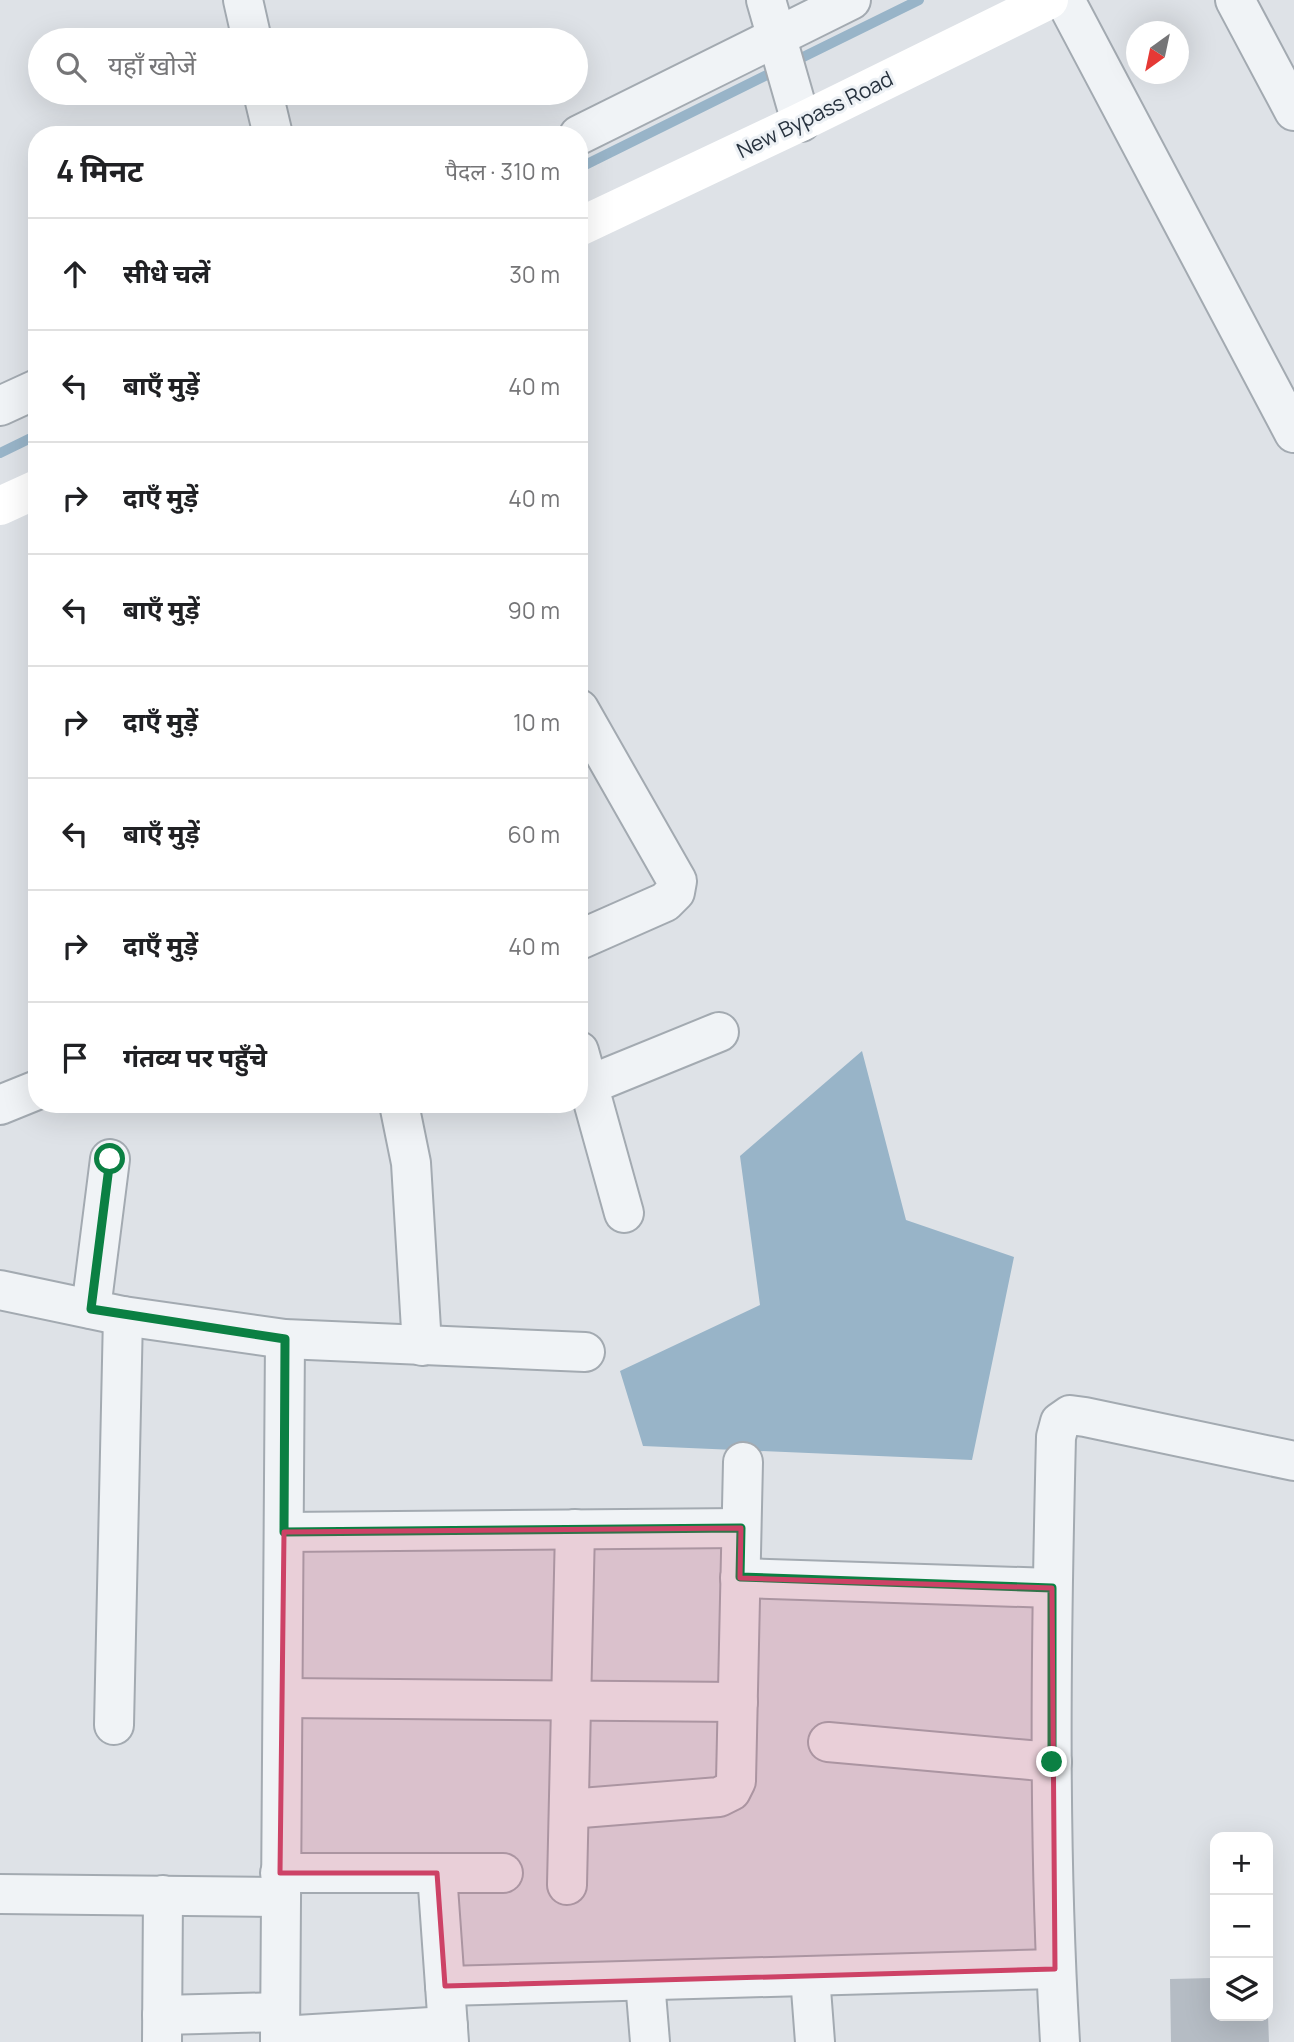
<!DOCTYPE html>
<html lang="hi">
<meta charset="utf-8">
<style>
:root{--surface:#fff;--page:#f2f2f2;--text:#202124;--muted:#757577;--line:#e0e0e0}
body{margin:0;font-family:Manrope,"Noto Sans Devanagari",sans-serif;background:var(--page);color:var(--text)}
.controls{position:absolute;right:21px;bottom:21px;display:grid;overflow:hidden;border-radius:14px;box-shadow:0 7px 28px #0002}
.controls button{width:63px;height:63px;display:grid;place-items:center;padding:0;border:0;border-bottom:2px solid var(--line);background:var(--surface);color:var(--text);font:35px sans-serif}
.compass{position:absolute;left:1126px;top:21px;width:63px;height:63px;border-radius:50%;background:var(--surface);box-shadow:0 7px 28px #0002;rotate:213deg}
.stop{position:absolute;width:21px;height:21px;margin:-16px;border:5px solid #0b8043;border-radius:50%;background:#fff}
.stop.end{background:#0b8043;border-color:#fff;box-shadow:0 2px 7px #0008}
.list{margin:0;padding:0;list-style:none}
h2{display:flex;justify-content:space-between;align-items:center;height:91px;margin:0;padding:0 28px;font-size:30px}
h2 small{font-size:23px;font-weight:400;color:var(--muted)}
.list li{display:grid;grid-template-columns:46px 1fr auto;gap:21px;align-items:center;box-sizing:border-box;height:112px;padding:0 28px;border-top:2px solid var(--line)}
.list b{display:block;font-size:26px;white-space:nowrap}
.list em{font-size:23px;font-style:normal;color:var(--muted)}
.icon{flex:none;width:38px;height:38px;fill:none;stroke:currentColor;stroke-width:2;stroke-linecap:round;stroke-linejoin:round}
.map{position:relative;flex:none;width:1294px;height:2042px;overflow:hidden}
.search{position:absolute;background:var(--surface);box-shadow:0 7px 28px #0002;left:28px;top:28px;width:560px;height:77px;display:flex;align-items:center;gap:18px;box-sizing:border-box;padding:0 24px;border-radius:38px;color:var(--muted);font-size:26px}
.panel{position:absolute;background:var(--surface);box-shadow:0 7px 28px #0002;left:28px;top:126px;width:560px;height:987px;border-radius:28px}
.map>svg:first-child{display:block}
</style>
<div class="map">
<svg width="1294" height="2042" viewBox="0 0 1294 2042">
<rect width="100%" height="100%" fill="#dee2e7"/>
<path fill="#98b4c8" d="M862,1051L906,1220L1014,1257L972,1460L643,1446L620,1371L760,1305L740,1156Z"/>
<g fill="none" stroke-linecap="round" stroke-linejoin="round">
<g stroke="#98b4c8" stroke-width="10">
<path d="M793,62L919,0"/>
<path d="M579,168L777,70"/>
<path d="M0,453L37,435"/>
</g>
</g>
<path fill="#b5bcc4" d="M1212,1978L1215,2016H1268L1269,2042H1171L1170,1979Z"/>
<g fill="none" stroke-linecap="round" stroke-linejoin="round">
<g stroke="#a3aab1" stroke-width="42">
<g id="minor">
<path d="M243,0L252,40"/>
<path d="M766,0L801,122"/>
<path d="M1065,0L1294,433"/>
<path d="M1235,0L1294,111"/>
<path d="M263,93L273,135"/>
<path d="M579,135L851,0"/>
<path d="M0,406L37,389"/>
<path d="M579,709L677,881L675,892L665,902L579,940"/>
<path d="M579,1051L624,1213"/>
<path d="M589,1085L719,1032"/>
<path d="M399,1104L411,1163L422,1346"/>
<path d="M0,1105L37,1090"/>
<path d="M0,1290L123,1316L285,1339L585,1352"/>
<path d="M91,1309L110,1159"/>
<path d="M284,1532L741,1528"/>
<path d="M740,1578L1052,1588"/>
<path d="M284,1698L738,1702"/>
<path d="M114,1725L123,1316"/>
<path d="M828,1742L1052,1762"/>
<path d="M569,1809L719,1797L731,1791L736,1781L743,1462"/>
<path d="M280,1873H503"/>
<path d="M437,1873L449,2042"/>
<path d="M567,1885L575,1529"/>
<path d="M0,1894L280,1897"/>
<path d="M810,1976L815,2042"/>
<path d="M645,1981L650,2042"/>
<path d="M445,1986L1055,1969"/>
<path d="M162,2015L280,2012"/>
<path d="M280,2036L448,2026"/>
<path d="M162,2042L163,1895"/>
<path d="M280,2042L285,1339"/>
<path d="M1060,2042C1048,1841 1051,1638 1056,1437L1060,1422L1070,1415L1085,1417L1294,1461"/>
</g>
</g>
<use href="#minor" stroke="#f0f3f6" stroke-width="38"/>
<g stroke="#fff" stroke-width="38">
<path d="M579,227L801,122L1049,0"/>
<path d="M0,506L37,489"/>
</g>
</g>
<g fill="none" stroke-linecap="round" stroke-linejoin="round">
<path stroke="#0b8043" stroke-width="9" d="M110,1159L91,1309L285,1339L284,1532L741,1528L740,1577L1052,1588V1762"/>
</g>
<path fill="#cd4266" fill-opacity="0.2" stroke="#cd4266" stroke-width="5" stroke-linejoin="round" d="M741,1528L740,1578L1052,1588L1055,1969L445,1986L437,1873H280L284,1532Z"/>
<g text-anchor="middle" stroke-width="6" stroke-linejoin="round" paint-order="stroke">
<g font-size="21" fill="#27323e" stroke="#edf1f5">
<text transform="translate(815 115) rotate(-26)" y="7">New Bypass Road</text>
</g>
</g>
</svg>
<div class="controls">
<button>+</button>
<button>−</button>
<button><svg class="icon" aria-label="layers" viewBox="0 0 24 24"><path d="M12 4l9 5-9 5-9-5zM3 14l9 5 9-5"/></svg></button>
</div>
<svg class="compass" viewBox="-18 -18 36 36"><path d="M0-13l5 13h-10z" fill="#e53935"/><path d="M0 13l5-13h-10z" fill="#757577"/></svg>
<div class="stop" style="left:110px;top:1159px"></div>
<div class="stop end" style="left:1052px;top:1762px"></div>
<div class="search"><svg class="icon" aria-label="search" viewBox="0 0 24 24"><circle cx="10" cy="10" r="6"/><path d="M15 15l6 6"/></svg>यहाँ खोजें</div>
<section class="panel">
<h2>4 मिनट<small>पैदल · 310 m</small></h2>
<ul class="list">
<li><svg class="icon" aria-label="ahead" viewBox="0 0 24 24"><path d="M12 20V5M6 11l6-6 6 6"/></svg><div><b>सीधे चलें</b></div><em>30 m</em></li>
<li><svg class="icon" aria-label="left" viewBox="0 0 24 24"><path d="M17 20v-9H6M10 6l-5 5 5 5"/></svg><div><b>बाएँ मुड़ें</b></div><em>40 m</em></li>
<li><svg class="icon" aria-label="right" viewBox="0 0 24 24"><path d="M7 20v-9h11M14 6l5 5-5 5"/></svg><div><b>दाएँ मुड़ें</b></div><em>40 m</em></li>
<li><svg class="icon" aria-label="left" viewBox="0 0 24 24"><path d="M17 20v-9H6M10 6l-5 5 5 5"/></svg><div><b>बाएँ मुड़ें</b></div><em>90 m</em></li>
<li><svg class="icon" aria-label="right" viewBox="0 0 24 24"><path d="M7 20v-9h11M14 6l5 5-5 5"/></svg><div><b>दाएँ मुड़ें</b></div><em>10 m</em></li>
<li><svg class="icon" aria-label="left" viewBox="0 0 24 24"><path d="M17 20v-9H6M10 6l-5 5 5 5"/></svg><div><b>बाएँ मुड़ें</b></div><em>60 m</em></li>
<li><svg class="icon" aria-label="right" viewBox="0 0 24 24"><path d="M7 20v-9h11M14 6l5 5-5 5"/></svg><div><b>दाएँ मुड़ें</b></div><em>40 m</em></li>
<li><svg class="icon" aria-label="arrive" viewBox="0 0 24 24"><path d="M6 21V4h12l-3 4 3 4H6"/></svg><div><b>गंतव्य पर पहुँचे</b></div></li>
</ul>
</section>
</div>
